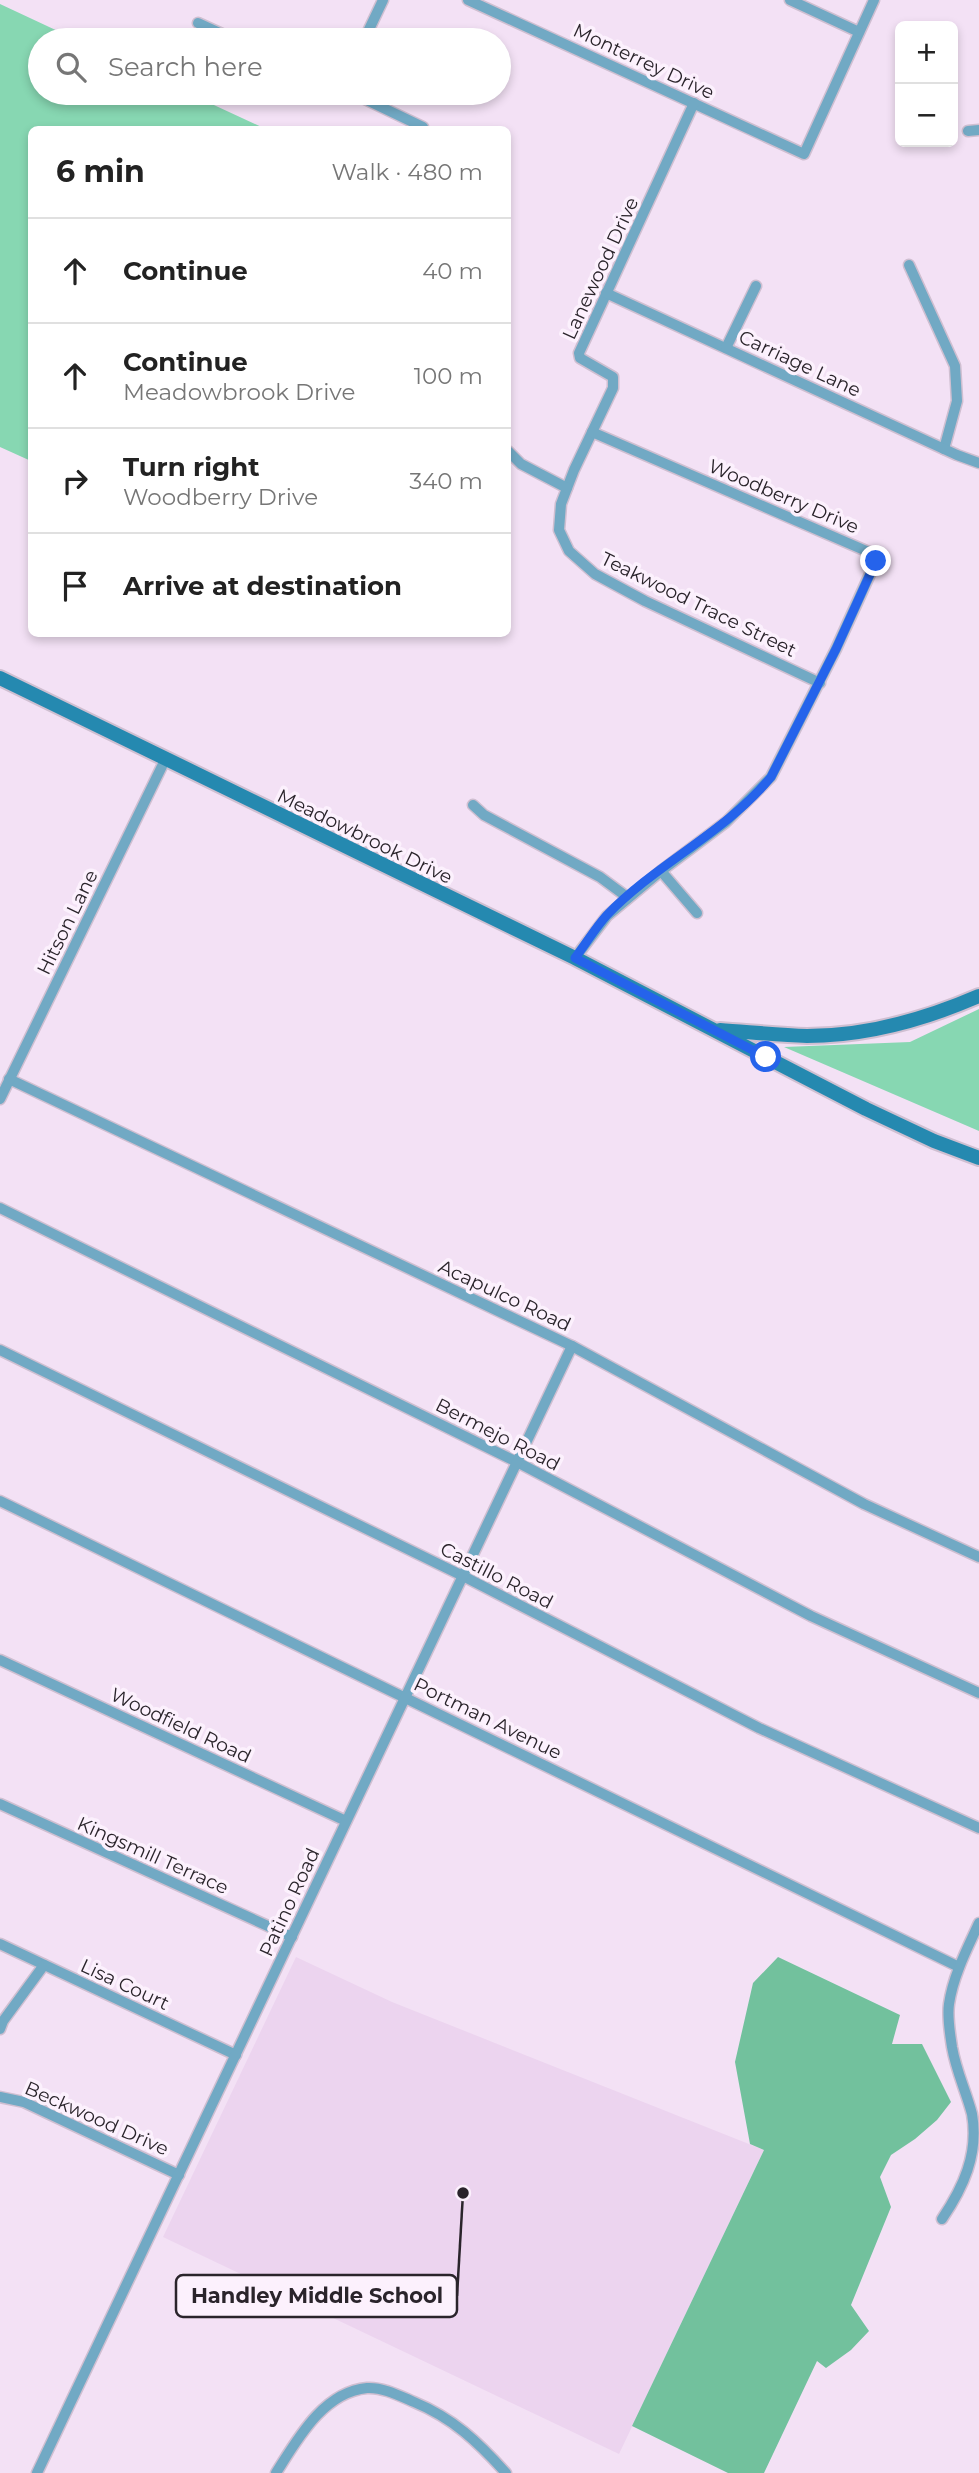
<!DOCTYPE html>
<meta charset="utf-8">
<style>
:root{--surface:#fff;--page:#f2f2f2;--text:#222;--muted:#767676;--line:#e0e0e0}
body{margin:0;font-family:Montserrat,sans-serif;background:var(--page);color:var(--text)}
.controls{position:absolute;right:21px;top:21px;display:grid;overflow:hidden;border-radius:10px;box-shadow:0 4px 10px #0003}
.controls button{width:63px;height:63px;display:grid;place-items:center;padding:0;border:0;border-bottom:2px solid var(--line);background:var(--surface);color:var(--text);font:35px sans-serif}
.stop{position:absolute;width:21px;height:21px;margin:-16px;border:5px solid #2563eb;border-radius:50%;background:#fff}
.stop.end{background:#2563eb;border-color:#fff;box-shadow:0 2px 7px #0008}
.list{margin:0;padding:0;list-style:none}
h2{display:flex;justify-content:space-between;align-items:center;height:91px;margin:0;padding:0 28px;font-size:30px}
h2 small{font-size:23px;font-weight:400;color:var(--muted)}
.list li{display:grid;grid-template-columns:46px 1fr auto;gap:21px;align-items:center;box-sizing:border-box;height:105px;padding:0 28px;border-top:2px solid var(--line)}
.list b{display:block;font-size:26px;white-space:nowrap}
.list p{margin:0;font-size:23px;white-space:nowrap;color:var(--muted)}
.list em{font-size:23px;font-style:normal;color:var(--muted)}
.icon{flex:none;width:38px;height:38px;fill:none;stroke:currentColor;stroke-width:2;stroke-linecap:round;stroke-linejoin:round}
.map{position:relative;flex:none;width:979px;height:2473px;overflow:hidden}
.search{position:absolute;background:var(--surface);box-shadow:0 4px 10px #0003;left:28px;top:28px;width:483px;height:77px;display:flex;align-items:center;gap:18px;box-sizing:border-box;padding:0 24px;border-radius:38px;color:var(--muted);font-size:26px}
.panel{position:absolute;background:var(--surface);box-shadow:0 4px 10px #0003;left:28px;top:126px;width:483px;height:511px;border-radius:10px}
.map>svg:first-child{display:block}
</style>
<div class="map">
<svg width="979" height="2473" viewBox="0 0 979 2473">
<rect width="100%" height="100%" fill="#f3e1f5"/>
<path fill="#ecd4ef" d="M296,1957L392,2002L764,2150L619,2454L163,2237Z"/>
<g fill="#87d7b2">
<path d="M0,4L77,40H40V93H188L266,129L32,130L31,461L0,447Z"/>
<path d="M979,1009V1131L784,1047L910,1042Z"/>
</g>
<path fill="#72c19d" d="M778,1957L900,2015L892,2044H922L951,2102L937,2120L915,2139L891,2155L880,2177L891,2207L851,2305L869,2331L851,2350L826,2368L817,2361L764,2473H728L632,2426L764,2150L750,2144L735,2062L753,1983Z"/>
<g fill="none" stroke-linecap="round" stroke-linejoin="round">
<g stroke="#cfbfd1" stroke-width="13">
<g id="street">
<path d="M468,0L804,154L874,0"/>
<path d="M790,0L859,32"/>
<path d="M198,23L235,40"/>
<path d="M364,40L383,0"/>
<path d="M352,93L423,127"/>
<path d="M694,103L579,353L580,358L613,377V388L574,470L561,504L559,530L569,551L595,574L645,601L820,683"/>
<path d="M968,131L979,130"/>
<path d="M909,265L955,366L957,401L944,449"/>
<path d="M606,293L957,455L979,463"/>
<path d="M726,348L756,286"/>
<path d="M508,451L521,464L567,488"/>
<path d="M473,805L484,815L600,877L627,897"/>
<path d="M661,871L697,913"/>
<path d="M575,958L607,916L661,871L726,822L771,777L836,649L876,561L871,553L592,432"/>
<path d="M9,1079L572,1346L864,1504L979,1557"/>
<path d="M0,1099L165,760"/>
<path d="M0,1208L517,1462L811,1616L979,1693"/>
<path d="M0,1350L463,1576L759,1728L979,1828"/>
<path d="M0,1501L959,1967"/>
<path d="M0,1660L346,1821"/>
<path d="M0,1804L292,1937"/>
<path d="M0,1944L236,2055"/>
<path d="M0,2029L3,2021L44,1965"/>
<path d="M0,2097L24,2102L179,2175"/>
<path d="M942,2219C963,2188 979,2154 972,2114C966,2091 956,2071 952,2047C950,2033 947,2018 949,2004C953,1976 967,1949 979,1923"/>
<path d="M37,2473L572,1346"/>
<path d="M276,2473C297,2440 323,2392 367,2388C383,2387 400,2396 414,2402C453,2418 478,2442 506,2473"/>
</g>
</g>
<g stroke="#cfbfd1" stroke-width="18">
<g id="secondary">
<path d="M0,678L575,958L866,1109L934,1141L979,1158"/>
<path d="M720,1030C749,1032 778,1035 807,1036C865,1036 926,1019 979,996"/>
</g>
</g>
<use href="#street" stroke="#71a9c4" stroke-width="10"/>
<use href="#secondary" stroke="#2589b0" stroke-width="14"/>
</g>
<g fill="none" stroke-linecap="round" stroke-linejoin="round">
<path stroke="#2563eb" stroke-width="9" d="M766,1057L575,958C586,944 595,928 607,915C657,863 725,833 771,777L836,649L876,561"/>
</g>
<g text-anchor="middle" stroke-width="7" stroke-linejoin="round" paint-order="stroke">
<g font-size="19" fill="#2a242b" stroke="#fcf1fd">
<text transform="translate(644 61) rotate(25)" y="7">Monterrey Drive</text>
<text transform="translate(600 268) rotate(-65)" y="7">Lanewood Drive</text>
<text transform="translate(800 363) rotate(25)" y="7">Carriage Lane</text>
<text transform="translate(784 496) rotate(23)" y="7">Woodberry Drive</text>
<text transform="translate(699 604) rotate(26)" y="7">Teakwood Trace Street</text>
<text transform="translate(365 836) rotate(26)" y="7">Meadowbrook Drive</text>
<text transform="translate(67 922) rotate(-64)" y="7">Hitson Lane</text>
<text transform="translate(505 1295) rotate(25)" y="7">Acapulco Road</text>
<text transform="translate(498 1434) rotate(27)" y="7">Bermejo Road</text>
<text transform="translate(497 1575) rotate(27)" y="7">Castillo Road</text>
<text transform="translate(488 1718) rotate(26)" y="7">Portman Avenue</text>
<text transform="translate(181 1725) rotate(25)" y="7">Woodfield Road</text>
<text transform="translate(153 1855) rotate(24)" y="7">Kingsmill Terrace</text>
<text transform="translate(289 1902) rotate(-65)" y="7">Patino Road</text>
<text transform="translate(125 1984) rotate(25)" y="7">Lisa Court</text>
<text transform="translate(97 2118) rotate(24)" y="7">Beckwood Drive</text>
</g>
</g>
<path fill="none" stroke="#2a242b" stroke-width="2.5" d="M463 2193L457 2296"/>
<circle fill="#2a242b" stroke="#fcf1fd" stroke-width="2.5" cx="463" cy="2193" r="7"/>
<rect fill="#fcf1fd" stroke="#2a242b" stroke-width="2.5" x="176" y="2275" width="281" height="42" rx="7"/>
<g font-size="21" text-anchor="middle" font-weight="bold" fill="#2a242b">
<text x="317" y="2303">Handley Middle School</text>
</g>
</svg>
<div class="controls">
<button>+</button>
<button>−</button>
</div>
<div class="stop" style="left:766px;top:1057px"></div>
<div class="stop end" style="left:876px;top:561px"></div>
<div class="search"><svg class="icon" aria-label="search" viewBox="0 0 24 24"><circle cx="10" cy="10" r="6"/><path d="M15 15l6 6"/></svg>Search here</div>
<section class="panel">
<h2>6 min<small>Walk · 480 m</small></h2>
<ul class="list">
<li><svg class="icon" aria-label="ahead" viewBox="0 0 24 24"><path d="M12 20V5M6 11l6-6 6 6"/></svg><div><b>Continue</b></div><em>40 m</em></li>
<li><svg class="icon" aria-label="ahead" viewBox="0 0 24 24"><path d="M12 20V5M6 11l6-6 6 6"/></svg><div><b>Continue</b><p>Meadowbrook Drive</p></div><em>100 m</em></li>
<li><svg class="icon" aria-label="right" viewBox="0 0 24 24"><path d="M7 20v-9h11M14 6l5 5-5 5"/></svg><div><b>Turn right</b><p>Woodberry Drive</p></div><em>340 m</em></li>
<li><svg class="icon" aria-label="arrive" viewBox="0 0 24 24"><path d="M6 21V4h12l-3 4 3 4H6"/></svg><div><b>Arrive at destination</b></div></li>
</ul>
</section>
</div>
